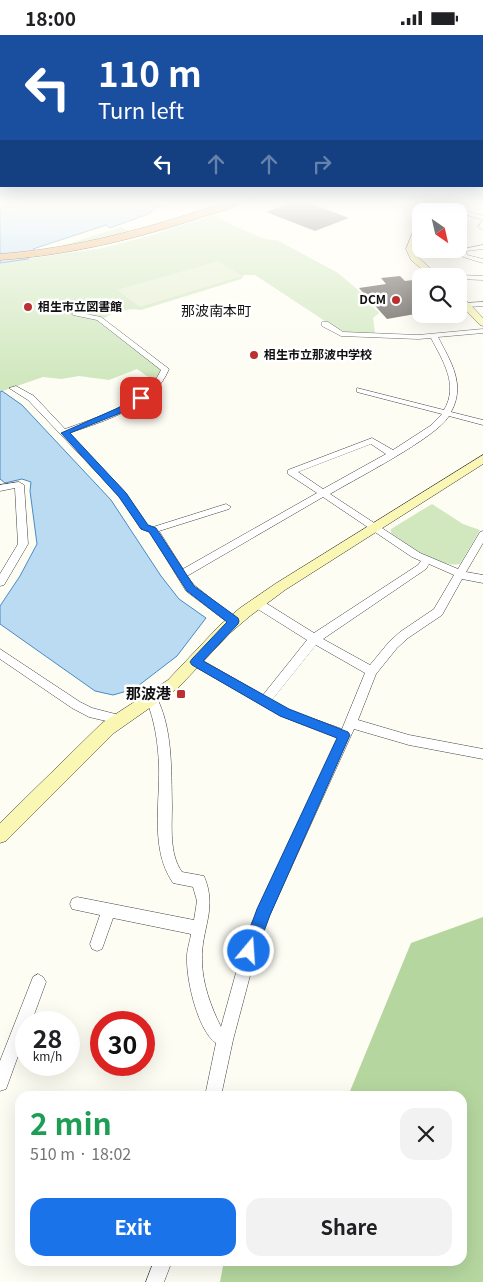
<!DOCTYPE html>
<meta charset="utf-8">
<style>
body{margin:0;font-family:Georgia,"Noto Sans JP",serif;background:#f2f2f2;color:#202124;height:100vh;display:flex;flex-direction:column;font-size:19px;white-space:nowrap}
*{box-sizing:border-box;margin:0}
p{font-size:16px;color:#757577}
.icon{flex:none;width:28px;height:28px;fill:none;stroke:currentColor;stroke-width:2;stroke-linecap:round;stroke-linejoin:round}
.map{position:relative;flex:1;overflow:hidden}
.drawer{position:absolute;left:15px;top:1056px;width:452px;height:175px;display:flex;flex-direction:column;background:#fff;border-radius:15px;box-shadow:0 5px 20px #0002}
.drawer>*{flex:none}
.guide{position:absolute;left:0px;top:0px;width:484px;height:152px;box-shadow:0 5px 20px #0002;background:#1a4fa0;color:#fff;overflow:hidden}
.needle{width:32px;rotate:146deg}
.fabs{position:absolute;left:412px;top:168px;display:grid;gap:10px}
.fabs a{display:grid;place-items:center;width:55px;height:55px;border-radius:10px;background:#fff;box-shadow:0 5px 20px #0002;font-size:25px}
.speed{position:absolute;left:15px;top:976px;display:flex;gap:10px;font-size:25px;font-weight:700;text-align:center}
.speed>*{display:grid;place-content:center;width:65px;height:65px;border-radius:50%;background:#fff;box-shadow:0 5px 20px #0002;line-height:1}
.speed small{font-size:12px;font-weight:400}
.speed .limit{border:8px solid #d22;background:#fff;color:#111}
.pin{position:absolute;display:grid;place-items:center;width:42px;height:42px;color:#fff;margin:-21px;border-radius:10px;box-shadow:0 2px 8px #0006}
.me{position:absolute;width:55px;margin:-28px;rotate:18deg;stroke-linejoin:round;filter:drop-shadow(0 0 4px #0008)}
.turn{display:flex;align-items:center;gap:18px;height:105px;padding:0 15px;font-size:22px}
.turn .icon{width:65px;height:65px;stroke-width:2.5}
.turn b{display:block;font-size:35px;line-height:42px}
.lanes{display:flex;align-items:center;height:48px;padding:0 15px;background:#0003;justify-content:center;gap:25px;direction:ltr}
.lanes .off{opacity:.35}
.round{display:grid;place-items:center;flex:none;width:52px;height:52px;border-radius:15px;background:#f2f2f2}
.overview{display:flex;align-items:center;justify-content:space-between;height:85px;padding:0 15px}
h1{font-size:30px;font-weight:700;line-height:38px;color:#1e9e55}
.button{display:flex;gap:10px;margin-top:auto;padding:10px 15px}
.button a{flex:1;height:58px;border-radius:15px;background:#1a73e8;color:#fff;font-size:20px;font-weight:700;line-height:58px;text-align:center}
.button a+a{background:#f2f2f2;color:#202124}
.status{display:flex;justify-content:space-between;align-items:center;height:35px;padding:0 25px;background:#fff;direction:ltr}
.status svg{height:14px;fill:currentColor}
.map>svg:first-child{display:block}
</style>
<div class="status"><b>18:00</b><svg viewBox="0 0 49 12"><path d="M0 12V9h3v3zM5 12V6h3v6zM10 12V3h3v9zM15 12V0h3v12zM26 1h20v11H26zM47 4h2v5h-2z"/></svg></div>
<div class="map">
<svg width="483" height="1247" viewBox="0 0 483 1247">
<rect width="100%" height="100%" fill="#fefdf4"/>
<g fill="#d1e8bf">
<path d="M217 179 219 180 218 183C232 189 264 207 277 205L338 238 358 255 379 278 373 283 375 298 345 297 334 292 255 240H244L241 244 141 275C129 272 108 278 100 287L161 334 160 340 155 347 137 334 109 345 79 341 61 344 43 342 0 357V228L103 213 145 202Z"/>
<polygon points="121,192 131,197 52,214"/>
<path d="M432 469 463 489 480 495 460 529C439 533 408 510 391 498V494Z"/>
</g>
<polygon fill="#b5d79f" points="483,882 483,1247 220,1247 224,1226 462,1226 462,1061 348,1061 411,908"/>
<polygon fill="#e3efd0" points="218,226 242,241 140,272 117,255"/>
<g fill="#bbdbf3" stroke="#478bc5">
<polygon points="0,167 167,167 169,169 153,174 151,178 110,193 106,190 33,214 36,216 28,224 0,228"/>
<polygon points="2,356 22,370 111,465 161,541 179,564 206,583 177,621 134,654 113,660 95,656 0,589 0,571 20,541 37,509 30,456 31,447 22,444 5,448 0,444 0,357"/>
</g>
<g fill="#58524d">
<polygon points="293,167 307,167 349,183 315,196 266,177"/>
<polygon points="400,241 405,246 421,244 421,278 387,284 359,253 386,249 381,243"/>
</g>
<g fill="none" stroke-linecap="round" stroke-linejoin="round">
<g stroke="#434343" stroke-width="1">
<g id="street">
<polygon points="420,167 443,168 483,181 483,185 442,172 420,169"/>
<polygon points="483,185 483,195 478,192"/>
<polygon points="483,210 483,214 466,216 467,220 483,224 483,228 463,222 459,215"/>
<polygon points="459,240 483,241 483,245 459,244 459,241 456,241"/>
<polygon points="483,267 483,271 467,272 464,270 467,268"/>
<path d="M75 277 101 282 169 334C154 372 104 386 69 398L126 458 147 490 153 492 226 469 231 472 229 474 159 496 183 534 317 458 288 439V435L372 403 393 415 430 391 442 379 357 357V353L444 375C459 350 443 326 431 303L418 304 341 301 322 291V287H328L343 297 418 300 483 294V298L438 302C451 327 466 350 451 377L483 385V390L449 381C436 403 355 444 330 459L420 518 458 534 480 497 483 496V508L466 537 483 540V548L462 544 442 580 408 603 397 613 376 639 358 685 409 700 483 714V724L409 710 354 694 261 899 233 1005 221 1061H205L216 1008C198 996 187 947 187 926 186 917 190 907 191 899L113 883 102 914 97 916 92 914 90 909 100 880 72 874 70 869 72 864 77 862 194 885 197 866 193 852 173 848C150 815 160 769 159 731 158 708 155 686 146 664L148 661H156C173 694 171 734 172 770 172 791 169 819 182 837L204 841C218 874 201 894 202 925 202 948 211 972 221 992L247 898 338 703 281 681 192 630 190 627 192 624H200L263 660 307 605 253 571 252 568 253 565H261L314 598 418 530 421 526 412 522 323 462 187 541 194 550 239 586 238 589H230L186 556 150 497 141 494 120 462 28 365 9 353 16 351 34 361 65 394C96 383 147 367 161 335L97 285 73 280 72 279ZM371 409 386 419 323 454 298 437ZM429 529 454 540 434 574 400 597 389 607 370 630 323 604 426 534ZM316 610 365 638 342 694 289 675 272 665Z"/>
<polygon points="19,447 24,450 28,509 4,550 0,551 0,539 18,509 15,453 0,456 0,450"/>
<polygon points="0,614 80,667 92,673 123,681 125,684 123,687 119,689 89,682 72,673 0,624"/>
<polygon points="38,939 43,942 46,947 31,988 26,988 26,999 6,1054 0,1056 0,1026 33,942"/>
<polygon points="154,1226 172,1226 164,1247 146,1247"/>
</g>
</g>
<g stroke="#323232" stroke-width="1">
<g id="secondary">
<polygon points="417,167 425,167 429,176 421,176"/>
<polygon points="418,185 421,185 421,196 414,214 418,222 439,241 430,241 411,225 406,214"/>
<polygon points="459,260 462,261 483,283 483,291 480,290 459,268"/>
<polygon points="483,420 483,429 285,555 250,581 230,598 178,653 114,698 6,806 0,808 0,788 102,688 168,645 220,590 240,573 275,549"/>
</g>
</g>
<g stroke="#212121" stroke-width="1">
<path id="highway" d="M226 167H241C232 175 213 178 202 182 136 204 70 220 0 225V219C79 213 152 192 226 167Z"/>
</g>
<use href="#street" fill="#fff" fill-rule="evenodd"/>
<use href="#secondary" fill="#faf6b3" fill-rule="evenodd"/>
<use href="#highway" fill="#ebaa65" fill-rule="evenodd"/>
</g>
<linearGradient id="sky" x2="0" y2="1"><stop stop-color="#96c4ec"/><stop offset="0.49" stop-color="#fffefa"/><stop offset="1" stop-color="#fffefa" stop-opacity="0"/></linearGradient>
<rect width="483" height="342" fill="url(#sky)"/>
<polygon fill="#1a73e8" stroke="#114b97" points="138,361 145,363 123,377 70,398 126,458 148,490 156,493 194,551 238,583 239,586 238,589 203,626 289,674 348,697 350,700 270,880 255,921 249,923 244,921 242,916 257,874 337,703 280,681 192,630 190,627 192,624 227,587 187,556 149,497 141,494 119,462 61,398 118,373"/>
<g fill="#b93130" stroke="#fff" stroke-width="2">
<circle cx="396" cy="265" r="5"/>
<circle cx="28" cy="272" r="5"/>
<circle cx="254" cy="320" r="5"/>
<rect x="176" y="654" width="10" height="10" rx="2.5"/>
</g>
<g text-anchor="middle" stroke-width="5" stroke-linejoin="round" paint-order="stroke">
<g font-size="12" font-weight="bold" fill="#101010" stroke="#fff" text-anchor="start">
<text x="386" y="269" text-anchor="end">DCM</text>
<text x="38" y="276">相生市立図書館</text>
<text x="264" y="324">相生市立那波中学校</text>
</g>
<g font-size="14" fill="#101010" stroke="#fff">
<text x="216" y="281">那波南本町</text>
</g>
<g font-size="15" font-weight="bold" fill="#101010" stroke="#fff" text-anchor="end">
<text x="171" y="664">那波港</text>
</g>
</g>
</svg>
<div class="fabs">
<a><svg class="needle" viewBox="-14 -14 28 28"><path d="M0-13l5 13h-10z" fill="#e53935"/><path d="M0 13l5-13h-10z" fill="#757577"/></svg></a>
<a><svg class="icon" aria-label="search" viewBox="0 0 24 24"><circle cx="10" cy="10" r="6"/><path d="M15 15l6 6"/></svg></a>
</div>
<div class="speed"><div>28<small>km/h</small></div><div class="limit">30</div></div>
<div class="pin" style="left:141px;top:363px;background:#d93025"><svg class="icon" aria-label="arrive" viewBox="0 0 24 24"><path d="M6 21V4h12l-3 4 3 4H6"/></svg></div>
<svg class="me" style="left:249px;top:916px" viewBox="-20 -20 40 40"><circle r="17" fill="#1a73e8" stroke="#fff" stroke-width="3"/><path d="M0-11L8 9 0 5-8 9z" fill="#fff"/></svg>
<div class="guide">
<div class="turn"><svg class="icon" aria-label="left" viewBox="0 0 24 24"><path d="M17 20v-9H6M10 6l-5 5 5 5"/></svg><div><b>110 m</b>Turn left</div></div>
<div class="lanes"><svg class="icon" aria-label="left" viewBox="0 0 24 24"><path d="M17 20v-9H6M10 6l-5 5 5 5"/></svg><svg class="icon off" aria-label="ahead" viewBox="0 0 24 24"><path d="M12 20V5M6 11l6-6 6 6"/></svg><svg class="icon off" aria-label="ahead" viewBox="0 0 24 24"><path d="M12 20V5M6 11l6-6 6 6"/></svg><svg class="icon off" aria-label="right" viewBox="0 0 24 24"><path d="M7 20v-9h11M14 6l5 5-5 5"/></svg></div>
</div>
<section class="drawer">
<div class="overview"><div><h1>2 min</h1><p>510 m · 18:02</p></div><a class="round"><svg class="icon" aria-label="close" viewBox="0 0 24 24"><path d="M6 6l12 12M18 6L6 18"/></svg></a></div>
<div class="button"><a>Exit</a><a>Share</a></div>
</section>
</div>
